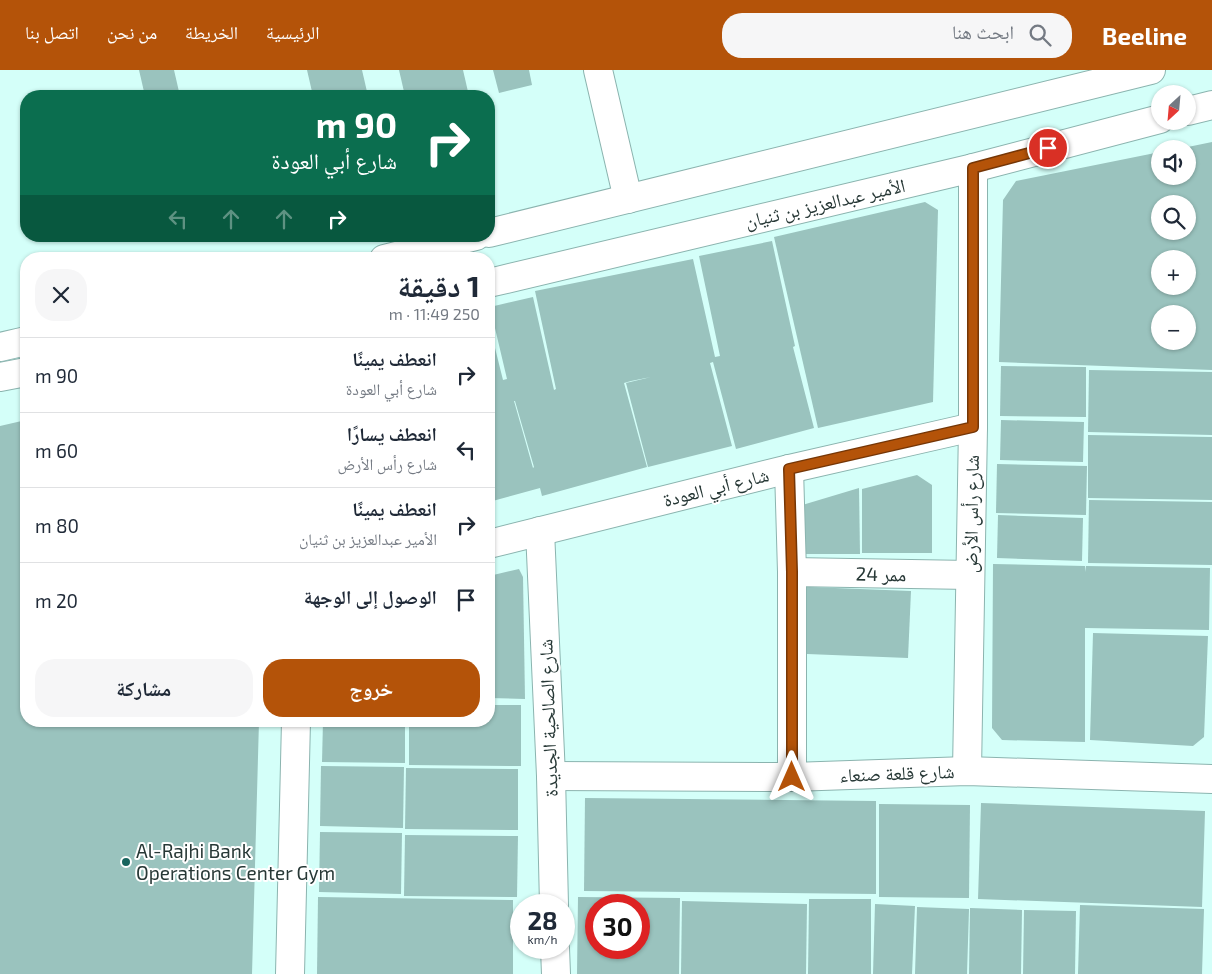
<!DOCTYPE html>
<html lang="ar">
<meta charset="utf-8">
<style>
body{margin:0;font-family:"Exo 2","Noto Naskh Arabic",sans-serif;background:#f6f6f7;color:#1f2937;direction:rtl;height:100vh;display:flex;flex-direction:column;font-size:19px;white-space:nowrap}
*{box-sizing:border-box;margin:0}
p{font-size:16px;color:#747a83}
.icon{flex:none;width:28px;height:28px;fill:none;stroke:currentColor;stroke-width:2;stroke-linecap:round;stroke-linejoin:round}
.map{position:relative;flex:1;overflow:hidden;direction:ltr}
.side{position:absolute;left:20px;top:182px;width:475px;height:475px;display:flex;flex-direction:column;background:#fff;border-radius:20px;box-shadow:0 1px 4px #0004;direction:rtl}
.side>*{flex:none}
.banner{position:absolute;left:20px;top:20px;width:475px;height:152px;border-radius:20px;box-shadow:0 1px 4px #0004;direction:rtl;background:#0b6e4f;color:#fff;overflow:hidden}
.needle{width:32px;rotate:206deg}
.fabs{position:absolute;left:1151px;top:15px;display:grid;gap:10px}
.fabs a{display:grid;place-items:center;width:45px;height:45px;border-radius:50%;background:#fff;box-shadow:0 1px 4px #0004;font-size:25px}
.speed{position:absolute;left:510px;top:824px;display:flex;gap:10px;font-size:25px;font-weight:700;text-align:center}
.speed>*{display:grid;place-content:center;width:65px;height:65px;border-radius:50%;background:#fff;box-shadow:0 1px 4px #0004;line-height:1}
.speed small{font-size:12px;font-weight:400}
.speed .limit{border:8px solid #d22;background:#fff;color:#111}
.pin{position:absolute;display:grid;place-items:center;width:42px;height:42px;color:#fff;margin:-21px;border:2px solid #fff;border-radius:50%;box-shadow:0 1px 5px #0007}
.me{position:absolute;width:55px;margin:-28px;rotate:0deg;stroke-linejoin:round;filter:drop-shadow(0 0 4px #0008)}
.turn{display:flex;align-items:center;gap:18px;height:105px;padding:0 15px;font-size:22px}
.turn .icon{width:65px;height:65px;stroke-width:2.5}
.turn b{display:block;font-size:35px;line-height:42px}
.lanes{display:flex;align-items:center;height:48px;padding:0 15px;background:#0003;justify-content:center;gap:25px;direction:ltr}
.lanes .off{opacity:.35}
.round{display:grid;place-items:center;flex:none;width:52px;height:52px;border-radius:20px;background:#f6f6f7}
.summary{display:flex;align-items:center;justify-content:space-between;height:85px;padding:0 15px}
h1{font-size:30px;font-weight:700;line-height:38px}
.button{display:flex;gap:10px;margin-top:auto;padding:10px 15px}
.button a{flex:1;height:58px;border-radius:20px;background:#b45309;color:#fff;font-size:20px;font-weight:700;line-height:58px;text-align:center}
.button a+a{background:#f6f6f7;color:#1f2937}
ul{padding:0;list-style:none}
li{display:flex;align-items:center;gap:15px;height:75px;padding:0 15px;border-top:1px solid #e0e1e3}
li div{flex:1}
li b{display:block;font-size:19px}
li em{font-style:normal}
header{display:flex;align-items:center;gap:30px;box-sizing:border-box;height:70px;padding:0 25px;background:#b45309;color:#fff}
header strong{font-size:24px}
nav{display:flex;gap:28px;margin-inline-start:auto;font-size:18px}
.search{width:350px;height:45px;background:#f6f6f7;display:flex;align-items:center;gap:12px;box-sizing:border-box;padding:0 18px;border-radius:20px;color:#747a83;font-size:19px}
.map>svg:first-child{display:block}
</style>
<header>
<strong>Beeline</strong>
<div class="search"><svg class="icon" aria-label="search" viewBox="0 0 24 24"><circle cx="10" cy="10" r="6"/><path d="M15 15l6 6"/></svg>ابحث هنا</div>
<nav><a>الرئيسية</a><a>الخريطة</a><a>من نحن</a><a>اتصل بنا</a></nav>
</header>
<div class="map">
<svg width="1212" height="904" viewBox="0 0 1212 904">
<rect width="100%" height="100%" fill="#d4fff9"/>
<g fill="#9ac3be" fill-rule="evenodd">
<polygon points="139,0 174,0 180,26 145,26"/>
<polygon points="307,0 362,0 368,26 313,26"/>
<polygon points="399,0 463,0 469,26 405,26"/>
<polygon points="493,0 529,0 532,15 499,23"/>
<path d="M1212 72V300L999 292 1003 130 1016 111 1160 82V106H1188V79L1183 78ZM1160 134H1188V161H1160ZM1160 189H1188V216H1160ZM1160 244H1188V271H1160Z"/>
<polygon points="925,132 938,140 933,332 818,358 774,167"/>
<path d="M772 171 795 276 793 277 814 358 736 379 713 292 710 293 732 376 648 397 626 313 651 307 631 311 624 313 647 397 542 426 540 418 489 432V254L503 310 507 309 490 237 533 227 554 320 556 319 535 221 693 189 715 287 720 286 699 186ZM514 331H515L534 397 533 398Z"/>
<polygon points="1001,296 1086,297 1086,347 1000,346"/>
<polygon points="1089,300 1212,302 1212,365 1088,362"/>
<polygon points="26,350 26,651 259,651 252,904 0,904 0,356"/>
<polygon points="1001,350 1084,352 1083,392 1000,390"/>
<polygon points="1088,365 1212,367 1212,430 1088,428"/>
<polygon points="997,394 1087,396 1086,445 996,443"/>
<polygon points="917,405 932,415 932,483 862,483 862,419"/>
<polygon points="859,418 860,484 799,484 799,436"/>
<polygon points="1089,430 1212,432 1212,495 1088,493"/>
<polygon points="998,445 1083,448 1082,491 997,488"/>
<polygon points="993,494 1085,496 1085,502 1086,496 1210,498 1209,560 1085,558 1085,672 1002,670 992,658"/>
<polygon points="519,499 523,507 525,629 489,628 489,506"/>
<polygon points="784,516 911,521 908,588 782,583"/>
<polygon points="1093,563 1208,566 1204,667 1193,676 1090,670"/>
<polygon points="489,635 521,635 521,696 409,695 409,651 489,651"/>
<polygon points="323,651 405,651 405,693 322,692"/>
<polygon points="321,696 404,697 403,758 320,756"/>
<polygon points="406,698 518,699 518,760 405,759"/>
<polygon points="585,728 876,731 876,824 584,821"/>
<polygon points="981,733 1205,741 1202,837 978,829"/>
<polygon points="879,734 970,735 969,828 879,827"/>
<polygon points="320,762 402,763 401,824 319,822"/>
<polygon points="405,765 518,766 517,827 404,826"/>
<polygon points="318,827 513,830 513,904 317,904"/>
<path d="M578 827 680 828 679 904H577ZM596 835H639V878H596Z"/>
<polygon points="809,829 871,829 871,904 808,904"/>
<polygon points="682,831 807,834 806,904 681,904"/>
<polygon points="875,834 915,836 912,904 873,904"/>
<polygon points="1080,835 1204,839 1202,904 1078,904"/>
<polygon points="917,837 969,839 967,904 915,904"/>
<polygon points="970,838 1022,840 1021,904 969,904"/>
<polygon points="1024,840 1076,841 1075,904 1023,904"/>
</g>
<g fill="none" stroke-linecap="round" stroke-linejoin="round">
<g stroke="#8bb4af" stroke-width="30">
<g id="minor">
<polyline points="598,0 628,129"/>
<polyline points="1188,41 1212,35"/>
<polyline points="489,163 1151,0"/>
<polyline points="384,189 476,166"/>
<polyline points="489,213 973,98 1160,49"/>
<polyline points="0,277 26,271"/>
<polyline points="0,307 26,302"/>
<polyline points="789,399 792,502 792,707"/>
<polyline points="540,461 551,706 554,835"/>
<polyline points="489,474 789,399 973,357"/>
<polyline points="792,502 970,505"/>
<polyline points="967,701 973,357 973,98"/>
<polyline points="551,706 792,707 967,701 1212,709"/>
<polyline points="555,878 556,904"/>
<polyline points="290,904 296,651"/>
</g>
</g>
<use href="#minor" stroke="#fff" stroke-width="28"/>
</g>
<g fill="none" stroke-linecap="round" stroke-linejoin="round">
<g stroke="#753606" stroke-width="12">
<polyline id="route" points="792,707 792,502 789,399 973,357 973,98 1048,78"/>
</g>
<use href="#route" stroke="#b45309" stroke-width="9"/>
</g>
<circle fill="#18645e" stroke="#fff" stroke-width="2" cx="126" cy="792" r="5"/>
<g text-anchor="middle" stroke-width="4" stroke-linejoin="round" paint-order="stroke">
<g font-size="19" fill="#273836" stroke="#fff">
<text transform="translate(825 133) rotate(-13)" y="7">الأمير عبدالعزيز بن ثنيان</text>
<text transform="translate(716 417) rotate(-14)" y="7">شارع أبي العودة</text>
<text transform="translate(971 444) rotate(-89)" y="7">شارع رأس الأرض</text>
<text transform="translate(881 504) rotate(1)" y="7">ممر 24</text>
<text transform="translate(548 648) rotate(-92)" y="7">شارع الصالحية الجديدة</text>
<text transform="translate(897 703) rotate(-2)" y="7">شارع قلعة صنعاء</text>
</g>
<g font-size="19" fill="#273836" stroke="#fff" text-anchor="start">
<text x="136" y="788">Al-Rajhi Bank<tspan x="136" dy="22">Operations Center Gym</tspan></text>
</g>
</g>
</svg>
<div class="fabs">
<a><svg class="needle" viewBox="-14 -14 28 28"><path d="M0-13l5 13h-10z" fill="#e53935"/><path d="M0 13l5-13h-10z" fill="#747a83"/></svg></a>
<a><svg class="icon" aria-label="sound" viewBox="0 0 24 24"><path d="M4 9h4l5-4v14l-5-4H4zM17 9q2 3 0 6"/></svg></a>
<a><svg class="icon" aria-label="search" viewBox="0 0 24 24"><circle cx="10" cy="10" r="6"/><path d="M15 15l6 6"/></svg></a>
<a>+</a>
<a>−</a>
</div>
<div class="speed"><div>28<small>km/h</small></div><div class="limit">30</div></div>
<div class="pin" style="left:1048px;top:78px;background:#d93025"><svg class="icon" aria-label="arrive" viewBox="0 0 24 24"><path d="M6 21V4h12l-3 4 3 4H6"/></svg></div>
<svg class="me" style="left:792px;top:707px" viewBox="-20 -20 40 40"><path d="M0-17L14 15 0 8-14 15z" fill="#b45309" stroke="#fff" stroke-width="4"/></svg>
<div class="banner">
<div class="turn"><svg class="icon" aria-label="right" viewBox="0 0 24 24"><path d="M7 20v-9h11M14 6l5 5-5 5"/></svg><div><b>90 m</b>شارع أبي العودة</div></div>
<div class="lanes"><svg class="icon off" aria-label="left" viewBox="0 0 24 24"><path d="M17 20v-9H6M10 6l-5 5 5 5"/></svg><svg class="icon off" aria-label="ahead" viewBox="0 0 24 24"><path d="M12 20V5M6 11l6-6 6 6"/></svg><svg class="icon off" aria-label="ahead" viewBox="0 0 24 24"><path d="M12 20V5M6 11l6-6 6 6"/></svg><svg class="icon" aria-label="right" viewBox="0 0 24 24"><path d="M7 20v-9h11M14 6l5 5-5 5"/></svg></div>
</div>
<section class="side">
<div class="summary"><div><h1>1 دقيقة</h1><p>250 m · 11:49</p></div><a class="round"><svg class="icon" aria-label="close" viewBox="0 0 24 24"><path d="M6 6l12 12M18 6L6 18"/></svg></a></div>
<ul>
<li><svg class="icon" aria-label="right" viewBox="0 0 24 24"><path d="M7 20v-9h11M14 6l5 5-5 5"/></svg><div><b>انعطف يمينًا</b><p>شارع أبي العودة</p></div><em>90 m</em></li>
<li><svg class="icon" aria-label="left" viewBox="0 0 24 24"><path d="M17 20v-9H6M10 6l-5 5 5 5"/></svg><div><b>انعطف يسارًا</b><p>شارع رأس الأرض</p></div><em>60 m</em></li>
<li><svg class="icon" aria-label="right" viewBox="0 0 24 24"><path d="M7 20v-9h11M14 6l5 5-5 5"/></svg><div><b>انعطف يمينًا</b><p>الأمير عبدالعزيز بن ثنيان</p></div><em>80 m</em></li>
<li><svg class="icon" aria-label="arrive" viewBox="0 0 24 24"><path d="M6 21V4h12l-3 4 3 4H6"/></svg><div><b>الوصول إلى الوجهة</b></div><em>20 m</em></li>
</ul>
<div class="button"><a>خروج</a><a>مشاركة</a></div>
</section>
</div>
